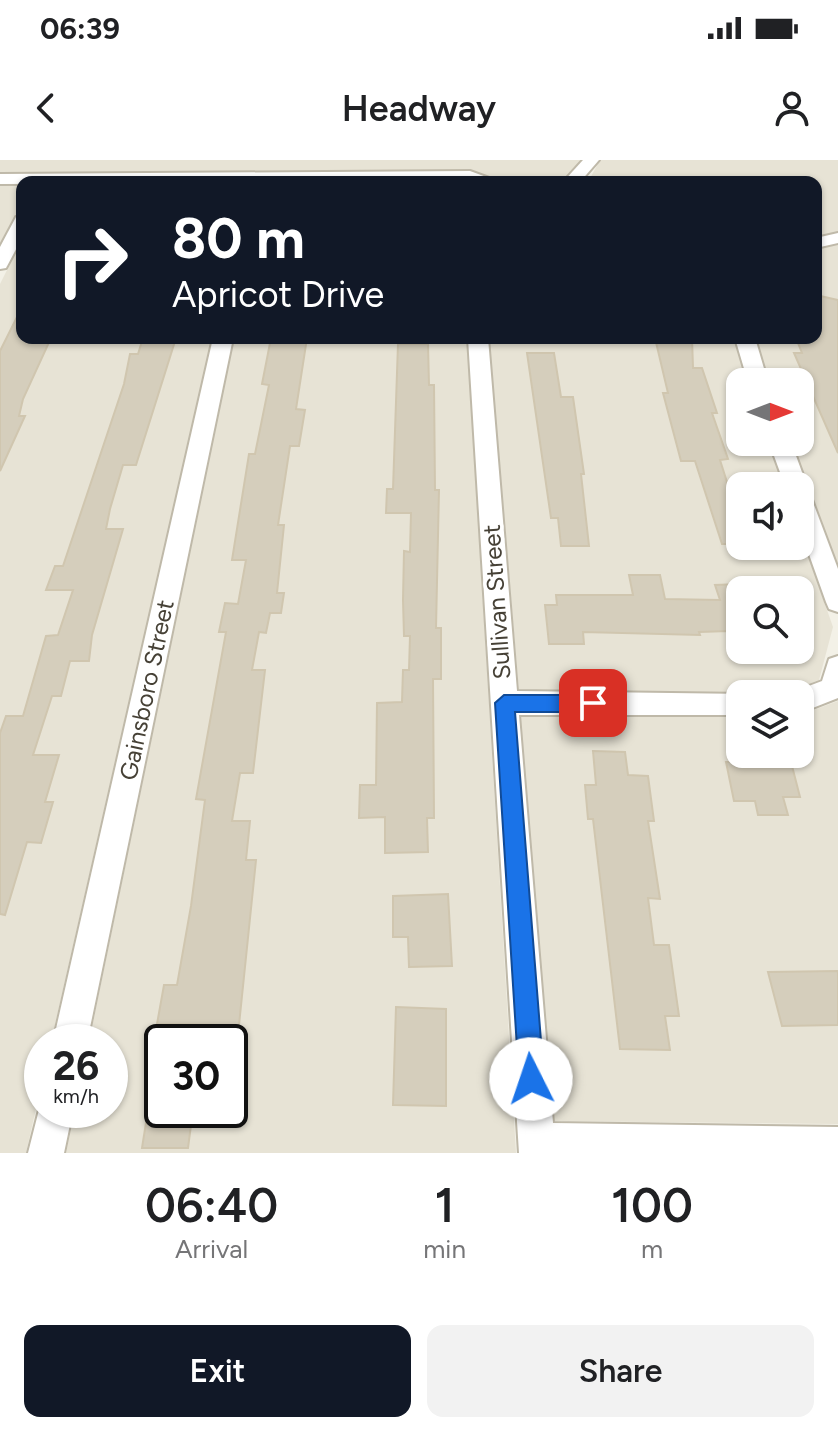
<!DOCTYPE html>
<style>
body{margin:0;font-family:Figtree,sans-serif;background:#f2f2f2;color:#202124;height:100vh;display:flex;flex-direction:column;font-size:30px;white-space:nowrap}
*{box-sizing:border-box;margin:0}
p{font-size:26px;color:#757577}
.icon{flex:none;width:44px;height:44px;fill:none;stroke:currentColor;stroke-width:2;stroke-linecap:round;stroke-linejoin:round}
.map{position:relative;height:993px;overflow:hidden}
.details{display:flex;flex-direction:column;background:#fff;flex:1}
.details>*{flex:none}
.hud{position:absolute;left:16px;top:16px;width:806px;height:168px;border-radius:16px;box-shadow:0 2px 6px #0004;background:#111827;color:#fff;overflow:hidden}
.needle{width:52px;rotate:90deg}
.tools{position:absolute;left:726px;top:208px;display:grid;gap:16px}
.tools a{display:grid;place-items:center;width:88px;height:88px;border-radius:16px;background:#fff;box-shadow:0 2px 6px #0004;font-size:40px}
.speed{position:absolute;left:24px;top:864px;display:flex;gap:16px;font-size:40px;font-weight:700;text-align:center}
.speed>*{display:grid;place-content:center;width:104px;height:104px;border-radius:50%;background:#fff;box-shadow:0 2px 6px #0004;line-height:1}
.speed small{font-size:20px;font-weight:400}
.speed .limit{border:4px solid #111;border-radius:12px;background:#fff;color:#111}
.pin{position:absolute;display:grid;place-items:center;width:68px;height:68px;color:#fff;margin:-34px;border-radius:16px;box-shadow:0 4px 12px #0006}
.me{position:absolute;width:88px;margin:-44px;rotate:356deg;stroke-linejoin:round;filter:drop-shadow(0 0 6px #0008)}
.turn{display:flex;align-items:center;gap:28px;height:168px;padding:0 24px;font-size:36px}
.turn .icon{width:104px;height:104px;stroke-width:2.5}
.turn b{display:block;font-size:56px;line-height:68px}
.eta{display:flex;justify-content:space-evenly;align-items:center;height:136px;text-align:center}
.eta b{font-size:48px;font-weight:600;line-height:56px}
.primary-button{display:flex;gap:16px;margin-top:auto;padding:16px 24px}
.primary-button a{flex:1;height:92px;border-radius:16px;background:#111827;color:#fff;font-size:32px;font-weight:600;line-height:92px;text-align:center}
.primary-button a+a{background:#f2f2f2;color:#202124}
.status{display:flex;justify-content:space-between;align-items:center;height:56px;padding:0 40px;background:#fff;direction:ltr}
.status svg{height:22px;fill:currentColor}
header{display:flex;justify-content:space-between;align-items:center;height:104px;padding:0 24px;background:#fff;font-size:36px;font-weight:600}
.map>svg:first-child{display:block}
</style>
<div class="status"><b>06:39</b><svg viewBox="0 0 49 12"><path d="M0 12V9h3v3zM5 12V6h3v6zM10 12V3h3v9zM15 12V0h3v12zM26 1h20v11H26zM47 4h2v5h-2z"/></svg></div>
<header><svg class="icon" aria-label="back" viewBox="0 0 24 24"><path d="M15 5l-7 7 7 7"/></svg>Headway<svg class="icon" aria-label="person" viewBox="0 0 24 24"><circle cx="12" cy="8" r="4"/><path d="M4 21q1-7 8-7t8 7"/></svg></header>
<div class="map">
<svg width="838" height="993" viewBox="0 0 838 993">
<rect width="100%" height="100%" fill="#f3f1e7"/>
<g fill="#e7e3d5" fill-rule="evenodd">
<polygon points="0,0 582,0 569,22 517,22 470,12 0,15"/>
<polygon points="600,0 838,0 838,72 816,78 816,22 588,22"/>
<polygon points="0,23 22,23 22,44 0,86"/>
<polygon points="22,80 22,178 212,178 51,882 42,882 42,922 26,993 0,993 0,124"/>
<polygon points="838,84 838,405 792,282 800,282 800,222 770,222 756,185 756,178 816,178 816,89"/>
<path d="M234 178H467L516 993H66L75 950H110V882H89ZM162 882H230V950H162Z"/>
<path d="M489 178H734L747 222H740V282H768L784 326H740V386H800V373L833 467 819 520 788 532H519ZM740 430H800V490H740Z"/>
<polygon points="838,541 838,964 554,961 520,555 740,555 740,594 800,594 800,555"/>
</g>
<g fill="#d5cebc" stroke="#d0c6af" stroke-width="2">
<polygon points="816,135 838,140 838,293 794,193 802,193 796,178 816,178"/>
<polygon points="22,147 22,178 51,178 23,239 19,256 25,256 0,311 0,191"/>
<polygon points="143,178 176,178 136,305 123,305 110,349 106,369 123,369 92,475 89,501 70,501 61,536 52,536 33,595 59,595 45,642 53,642 41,683 27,682 5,755 0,754 0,573 6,556 23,556 46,476 58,475 73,430 46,430 55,406 63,406 124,224 130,194 138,194"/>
<polygon points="271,178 307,178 296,249 305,250 299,286 290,286 278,365 284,365 277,433 284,433 281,453 270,453 266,473 259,472 252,510 265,510 253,613 240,613 232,661 250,661 246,700 256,700 239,865 157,864 164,825 177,825 191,746 205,640 196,639 226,472 219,472 225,443 238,444 246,400 232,400 249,294 255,294 269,225 262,224"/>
<polygon points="655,178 692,178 693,208 702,208 717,253 712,253 728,299 720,300 733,341 740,341 740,384 722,384 695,301 681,301 663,233 668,233"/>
<polygon points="398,184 428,184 429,225 434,225 435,330 439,330 436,468 441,468 441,519 433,519 434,658 427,658 428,692 385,693 385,657 359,658 360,625 376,625 377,543 402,542 403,510 409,510 410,476 404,476 403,440 404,391 410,392 411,353 386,353 387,329 393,329"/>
<polygon points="527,193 554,193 561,237 573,237 584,314 581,314 589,386 561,386 558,358 551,358"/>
<polygon points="629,415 660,415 665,439 720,440 715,425 740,424 740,490 734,491 729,471 699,472 700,475 583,472 584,484 549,484 545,445 557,445 556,435 633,435"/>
<polygon points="593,591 625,592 628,615 648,616 654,661 648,661 660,739 648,738 654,785 669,785 679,856 665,856 670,890 620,889 593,659 588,659 585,625 596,625"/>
<polygon points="726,602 791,602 800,637 783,637 788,655 758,655 755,641 734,641"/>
<polygon points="448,734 452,806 409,807 408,777 393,777 393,736"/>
<polygon points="838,811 838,865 782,866 768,812"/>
<polygon points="396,847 446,849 446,946 393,945"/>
<polygon points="148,950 193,950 188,988 142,988"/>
</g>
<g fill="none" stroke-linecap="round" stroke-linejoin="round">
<g stroke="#bfb9a9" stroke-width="4">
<g id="minor">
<polygon points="583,0 599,0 580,22 563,22"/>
<polygon points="470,11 500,22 0,24 0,14"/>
<polygon points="22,56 22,78 6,108 0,109 0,87 16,57"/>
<polygon points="838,73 838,83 816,88 816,78"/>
<polygon points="213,178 233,178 87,882 53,882"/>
<polygon points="468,178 488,178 517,531 748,534 740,534 740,555 519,555 553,963 838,967 838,993 519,993"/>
<polygon points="735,178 755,178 768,222 748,222"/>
<polygon points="769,282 791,282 807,326 805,330 811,337 838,409 838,452 829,449 826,442 800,369 800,326 785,326"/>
<polygon points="838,496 838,538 800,553 800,534 790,533 822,521 829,499"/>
<polygon points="42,938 42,950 73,950 64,993 28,993"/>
</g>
</g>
<use href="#minor" fill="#fff" fill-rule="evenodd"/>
</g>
<polygon fill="#1a73e8" stroke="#114b97" stroke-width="2" points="504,535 593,535 602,543 593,552 515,552 544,919 540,927 531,931 523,927 519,919 495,543"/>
<g text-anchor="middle" stroke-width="7" stroke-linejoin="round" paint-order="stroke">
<g font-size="24" fill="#464136" stroke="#fff">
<text transform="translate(497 442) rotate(-94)" y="8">Sullivan Street</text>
<text transform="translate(147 530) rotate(-78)" y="8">Gainsboro Street</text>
</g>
</g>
</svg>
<div class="tools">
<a><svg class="needle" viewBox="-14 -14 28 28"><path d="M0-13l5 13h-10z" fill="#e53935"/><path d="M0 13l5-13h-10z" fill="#757577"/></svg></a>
<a><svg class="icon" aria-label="sound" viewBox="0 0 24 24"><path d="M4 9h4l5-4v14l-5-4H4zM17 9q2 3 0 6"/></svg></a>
<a><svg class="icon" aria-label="search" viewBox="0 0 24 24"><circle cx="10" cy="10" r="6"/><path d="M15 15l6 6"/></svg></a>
<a><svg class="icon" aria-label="layers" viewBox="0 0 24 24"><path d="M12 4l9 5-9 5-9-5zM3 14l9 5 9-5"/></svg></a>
</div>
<div class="speed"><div>26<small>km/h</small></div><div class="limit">30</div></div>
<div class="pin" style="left:593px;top:543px;background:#d93025"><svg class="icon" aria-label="arrive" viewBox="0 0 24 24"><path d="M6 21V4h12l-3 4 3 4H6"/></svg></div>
<svg class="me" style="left:531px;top:919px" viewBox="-20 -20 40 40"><circle r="19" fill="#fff"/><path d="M0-13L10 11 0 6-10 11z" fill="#1a73e8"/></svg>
<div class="hud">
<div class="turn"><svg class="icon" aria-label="right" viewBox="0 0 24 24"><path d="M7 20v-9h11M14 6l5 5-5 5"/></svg><div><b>80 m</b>Apricot Drive</div></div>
</div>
</div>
<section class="details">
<div class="eta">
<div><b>06:40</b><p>Arrival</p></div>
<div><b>1</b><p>min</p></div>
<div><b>100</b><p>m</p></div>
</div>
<div class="primary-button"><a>Exit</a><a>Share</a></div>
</section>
